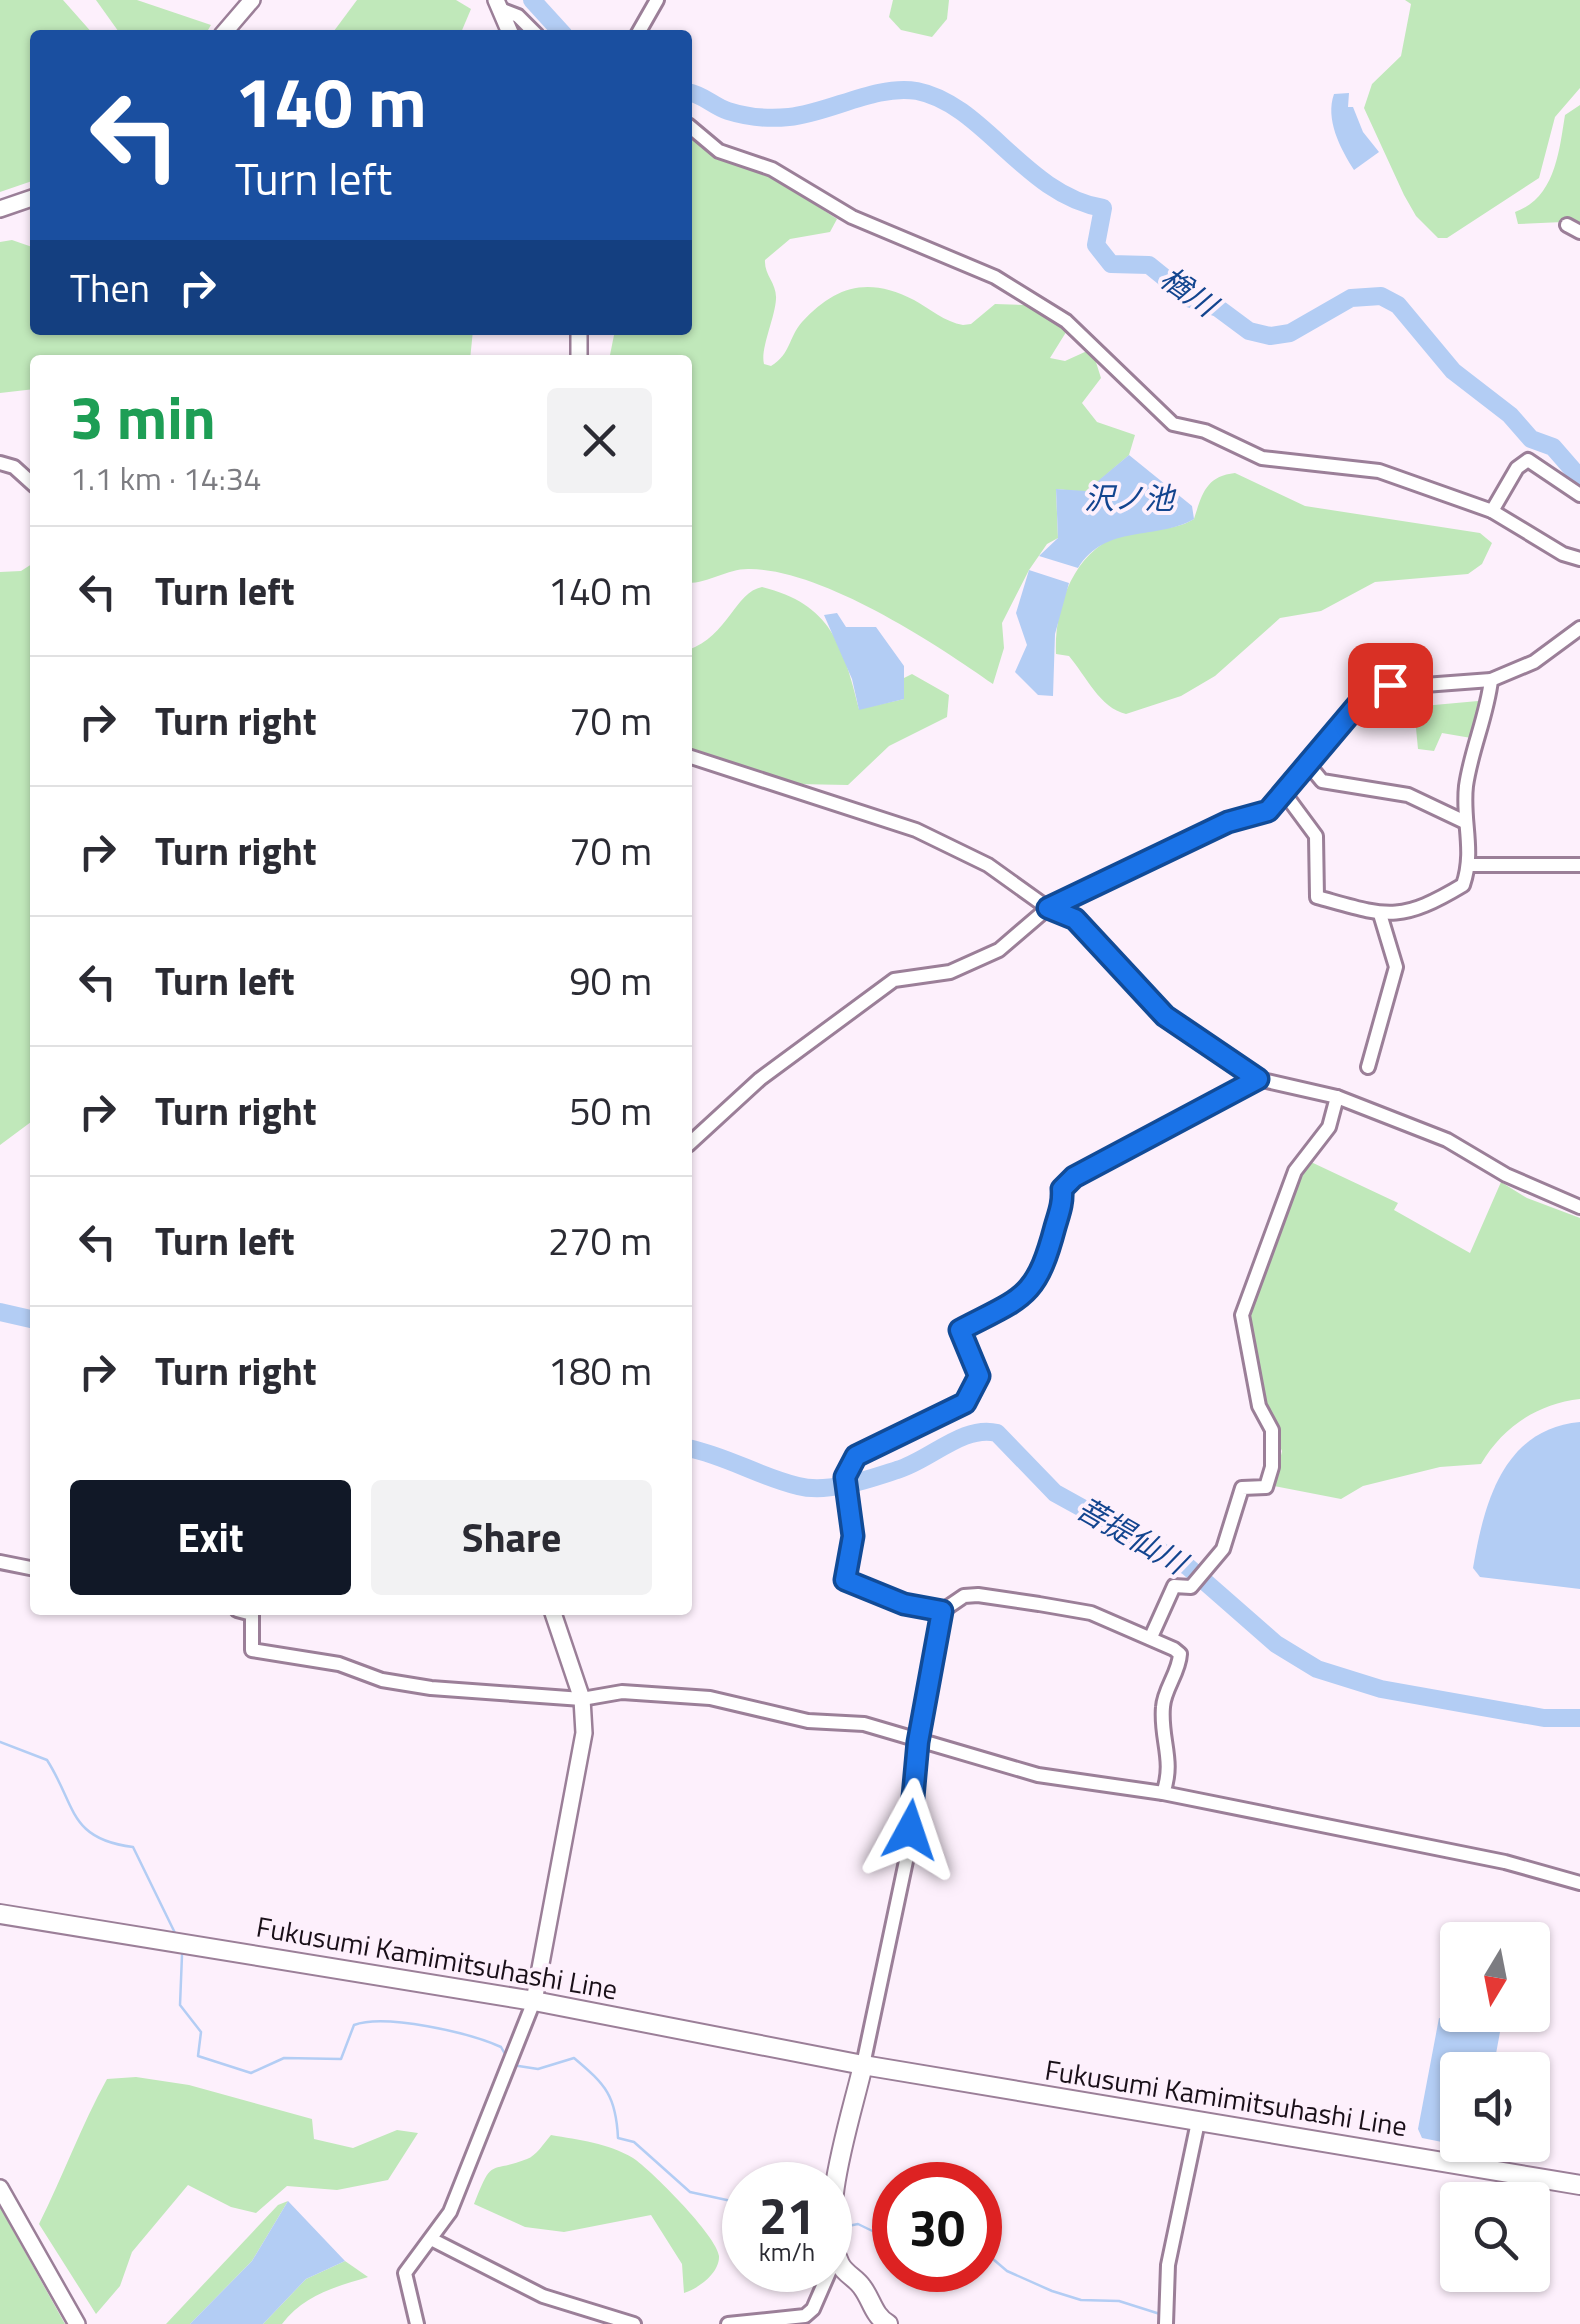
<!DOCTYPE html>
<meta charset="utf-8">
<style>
body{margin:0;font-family:"Titillium Web","Noto Sans JP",sans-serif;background:#f2f2f3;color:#2b2b33;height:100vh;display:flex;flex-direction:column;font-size:38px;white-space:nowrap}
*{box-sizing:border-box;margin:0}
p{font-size:32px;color:#7c7c81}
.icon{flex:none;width:55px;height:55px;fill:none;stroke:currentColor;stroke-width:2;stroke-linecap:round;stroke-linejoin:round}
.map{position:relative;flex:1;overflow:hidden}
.sheet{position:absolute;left:30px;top:355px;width:662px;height:1260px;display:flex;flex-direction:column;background:#fff;border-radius:10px;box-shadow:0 2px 8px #0004}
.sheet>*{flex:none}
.guide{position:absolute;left:30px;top:30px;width:662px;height:305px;border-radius:10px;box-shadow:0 2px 8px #0004;background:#1a4fa0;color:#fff;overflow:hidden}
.needle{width:65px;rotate:190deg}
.fabs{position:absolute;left:1440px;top:1922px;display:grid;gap:20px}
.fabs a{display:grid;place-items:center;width:110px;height:110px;border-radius:10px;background:#fff;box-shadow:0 2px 8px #0004;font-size:50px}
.speed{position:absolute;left:722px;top:2162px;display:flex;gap:20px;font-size:50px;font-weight:700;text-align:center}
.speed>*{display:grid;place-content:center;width:130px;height:130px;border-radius:50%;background:#fff;box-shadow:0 2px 8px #0004;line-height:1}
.speed small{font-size:25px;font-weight:400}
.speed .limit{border:15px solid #d22;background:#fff;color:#111}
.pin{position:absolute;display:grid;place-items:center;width:85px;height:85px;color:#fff;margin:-42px;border-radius:20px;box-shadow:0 5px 15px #0006}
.me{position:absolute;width:110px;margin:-55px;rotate:5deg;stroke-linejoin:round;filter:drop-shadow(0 0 8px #0008)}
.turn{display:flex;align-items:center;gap:35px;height:210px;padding:0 40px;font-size:45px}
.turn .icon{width:130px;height:130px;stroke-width:2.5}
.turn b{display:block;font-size:70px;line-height:85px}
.then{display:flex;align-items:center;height:95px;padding:0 40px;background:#0003;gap:20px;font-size:38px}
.round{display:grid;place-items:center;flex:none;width:105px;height:105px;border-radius:10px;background:#f2f2f3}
.overview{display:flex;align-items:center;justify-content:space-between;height:170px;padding:0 40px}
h1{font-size:60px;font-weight:700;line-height:75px;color:#1e9e55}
.primary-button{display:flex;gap:20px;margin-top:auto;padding:20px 40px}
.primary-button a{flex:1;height:115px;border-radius:10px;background:#111827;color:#fff;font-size:40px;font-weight:700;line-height:115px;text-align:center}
.primary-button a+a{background:#f2f2f3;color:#2b2b33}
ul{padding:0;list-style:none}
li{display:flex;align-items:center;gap:30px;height:130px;padding:0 40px;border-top:2px solid #e1e1e2}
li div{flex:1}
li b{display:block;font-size:38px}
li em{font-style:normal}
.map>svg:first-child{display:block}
</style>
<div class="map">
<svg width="1580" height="2324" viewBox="0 0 1580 2324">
<rect width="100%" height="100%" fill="#fdf0fc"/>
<g fill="#c0e8ba">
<polygon points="0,0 63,0 94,35 35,35 35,180 0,192"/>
<polygon points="96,0 137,0 211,25 205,35 121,35"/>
<polygon points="357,0 456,0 471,9 460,35 331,35"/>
<polygon points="893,0 949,0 947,19 932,37 901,30 889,17"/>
<polygon points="1405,0 1580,0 1580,88 1555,117 1539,178 1447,238 1438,238 1416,216 1404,195 1364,108 1372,84 1401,56 1411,4"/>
<path d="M1580 105V229L1563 222 1518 224 1515 212C1555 198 1559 152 1565 115Z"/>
<path d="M688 137 733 163 770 175 837 219 830 232 790 239 765 260C764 275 777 283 776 299 775 318 760 349 764 364L771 366C791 354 788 338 802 322 835 286 868 276 914 300 930 309 945 322 963 325L971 324 995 304 1026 305 1068 329 1050 358 1065 361 1087 351 1094 356 1101 378 1082 403 1097 422 1135 435 1129 455 1086 492 1056 489 1058 538 1047 544 1029 570 1002 623 1004 648 993 684C935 643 820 568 748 569 727 569 709 583 688 583V360H609L615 330H688Z"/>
<polygon points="12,240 35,248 35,330 473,330 470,360 35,360 35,389 0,393 0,242"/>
<path d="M1235 473 1305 506 1480 533 1492 543 1482 564 1468 574 1375 582 1321 611 1280 618 1215 676 1181 696 1126 714C1100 708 1086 676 1069 656L1056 654C1054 608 1073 553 1118 536 1145 526 1169 534 1194 519 1202 494 1206 476 1235 473Z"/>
<polygon points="35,562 35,1119 0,1145 0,572 21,571"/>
<path d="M762 587C831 604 843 645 859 709L904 699V678L912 674 949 695 947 717 889 746 848 785 796 784 688 751V650C728 636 735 592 762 587Z"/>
<polygon points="1421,700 1423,706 1489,700 1477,739 1442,733 1434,751 1418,749 1416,728 1398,727 1392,703"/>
<path d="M1311 1162 1398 1203 1394 1210 1470 1253 1501 1182 1527 1198 1580 1218V1399C1537 1404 1503 1427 1481 1464L1440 1467 1363 1486 1341 1499 1274 1486 1282 1451 1272 1430 1247 1325 1300 1176Z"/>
<path d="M136 2077 189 2085 312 2119 314 2139 353 2148 397 2130 418 2133 388 2180 337 2190 287 2186 256 2213 231 2207 188 2185 132 2252 120 2286 96 2314 39 2224C63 2176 81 2126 107 2079Z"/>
<path d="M551 2135C579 2140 608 2143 633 2158 651 2170 717 2236 719 2256 720 2273 698 2289 684 2293L682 2264 651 2215 564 2232 525 2227 474 2204C493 2156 488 2174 527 2159 536 2156 544 2143 551 2135Z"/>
<polygon points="288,2201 252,2261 190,2324 166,2324 278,2205"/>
<polygon points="0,2207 65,2324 0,2324"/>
<path d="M345 2261 368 2277C335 2287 304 2295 282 2324H263L306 2279Z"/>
</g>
<g fill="#b3cdf4">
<path d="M1349 93 1348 107H1353L1363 132 1379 152 1354 170C1340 148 1325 119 1334 94Z"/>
<path d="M1129 455 1192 506 1194 519C1156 541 1106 523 1078 568L1039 556 1058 538 1056 489 1086 491Z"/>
<polygon points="1029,570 1069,583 1055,634 1053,696 1038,695 1015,672 1027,645 1016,613"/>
<polygon points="837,613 846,627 876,627 904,666 904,699 859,710 852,679 824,615"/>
<path d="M1580 1422V1589L1480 1577 1473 1568C1484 1503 1503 1429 1580 1422Z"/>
<polygon points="1439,2018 1499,2027 1500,2032 1493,2070 1458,2070 1457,2145 1422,2138 1418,2129"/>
<polygon points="288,2201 345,2261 306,2279 263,2324 190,2324 252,2261"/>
</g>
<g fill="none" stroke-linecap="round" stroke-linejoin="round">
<g stroke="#b3cdf4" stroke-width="2.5">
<path d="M0 1742 47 1760C76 1805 68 1839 133 1847L175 1933"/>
<path d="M182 1955 180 2005 201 2032 198 2056 251 2073 284 2058 341 2059 354 2025C385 2013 470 2033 501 2047L505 2054"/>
<path d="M512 2065 538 2069 574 2058C606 2085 616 2096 618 2138L634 2142 690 2192 745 2204"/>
<polyline points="838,2228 858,2224 895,2242"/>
<polyline points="980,2248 1007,2271 1052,2291 1081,2300 1119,2301 1160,2314"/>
</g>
<g stroke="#b3cdf4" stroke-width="18">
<polyline points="532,0 564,35"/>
<path d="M688 92C704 95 713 106 728 111 747 117 770 119 789 117 830 113 876 84 917 91 984 104 1025 195 1103 208L1096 245 1111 264 1149 265 1191 299 1218 308 1249 331 1270 336 1290 333 1351 298 1381 296 1398 305 1453 371 1510 415 1531 439 1553 447 1580 478"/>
<polyline points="0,1312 35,1320"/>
<path d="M688 1448C727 1456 760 1477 798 1486 828 1494 869 1479 897 1470 929 1461 964 1424 997 1433L1055 1493 1187 1566 1276 1644 1317 1669 1381 1689 1544 1718H1580"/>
</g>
<g stroke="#9b7f98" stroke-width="18">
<g id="minor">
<polyline points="500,9 518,16 537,35"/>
<polyline points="637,35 657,0"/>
<polyline points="688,125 719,151 772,169 852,217 995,277 1066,321 1173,424 1205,431 1262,458 1379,471 1492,511 1517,468 1528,460 1580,495"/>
<polyline points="1567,225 1580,232"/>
<polyline points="0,463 14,467 35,486"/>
<polyline points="1492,511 1563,554 1580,559"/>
<polyline points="688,756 916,830 988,865 1048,908 1075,919 1165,1016 1258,1079 1337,1097 1447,1140 1506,1175 1580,1207"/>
<polyline points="1308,764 1322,781 1408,795 1465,822"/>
<path d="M1282 790 1316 836 1317 897C1386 916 1398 924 1463 885 1475 850 1462 821 1466 786 1471 750 1487 716 1491 680"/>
<polyline points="1469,865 1580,865"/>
<polyline points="1368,1067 1396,967 1380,914"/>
<polyline points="688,1145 760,1079 894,980 950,972 999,950 1048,908 1228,822 1268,811 1371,689 1491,680 1534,662 1580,628"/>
<polyline points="0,1562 35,1569"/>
<polyline points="237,1610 252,1614 252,1650 339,1664 382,1680 431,1688 582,1699 622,1692 710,1698 808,1721 864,1724 1038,1775 1163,1793 1505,1862 1580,1883"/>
<path d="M942 1611 904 1604 845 1581 853 1536 845 1477 856 1455 965 1403 979 1376 960 1330C1023 1297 1036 1299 1055 1227 1059 1213 1063 1204 1062 1189L1074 1177 1258 1079"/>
<polyline points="1151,1637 1174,1586 1191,1587 1223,1549 1242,1488 1266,1487 1272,1467 1272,1430 1259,1406 1242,1315 1295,1171 1329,1127 1337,1097"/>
<path d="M863 2065 906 1861 917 1742 942 1611 964 1596 978 1595 1039 1604 1091 1613 1174 1649 1180 1654C1179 1673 1164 1689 1163 1707 1160 1739 1175 1761 1163 1793"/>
<polyline points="433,2240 543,2296 634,2324"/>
<polyline points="417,2324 405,2273 450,2212 534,2001"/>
<polyline points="728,2324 805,2316 813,2309 830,2270"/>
<polyline points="1166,2324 1168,2265 1198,2122"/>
</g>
</g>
<g stroke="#9b7f98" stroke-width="20">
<g id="tertiary">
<polyline points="496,0 511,35"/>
<polyline points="222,35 252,0"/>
<polyline points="0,209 35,197"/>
<polyline points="579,330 579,360"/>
<polyline points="534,2001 584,1733 582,1699 552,1610"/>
<polyline points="0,2188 77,2324"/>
</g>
</g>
<g stroke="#9b7f98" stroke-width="22">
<g id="secondary">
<polyline points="0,1914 534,2001 863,2065 1580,2185"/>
<path d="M863 2065C852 2115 816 2218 840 2264 845 2274 856 2278 862 2287 872 2300 873 2315 888 2324"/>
</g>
</g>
<use href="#minor" stroke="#fff" stroke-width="12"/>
<use href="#tertiary" stroke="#fff" stroke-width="15"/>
<use href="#secondary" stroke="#fff" stroke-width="18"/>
</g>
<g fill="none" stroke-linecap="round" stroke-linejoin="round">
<g stroke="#114b97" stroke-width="25">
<path id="route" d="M910 1830 918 1742 942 1611 904 1604 845 1580 853 1536 845 1477 856 1456 965 1403 979 1376 960 1330C1023 1297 1036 1299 1055 1227 1059 1213 1063 1204 1062 1189L1074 1177 1258 1079 1165 1016 1075 919 1048 908 1228 822 1268 811 1371 689 1390 685"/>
</g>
<use href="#route" stroke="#1a73e8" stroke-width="18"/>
</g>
<g text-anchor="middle" stroke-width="8" stroke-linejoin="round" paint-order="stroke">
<g font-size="28" fill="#190f18" stroke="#fdf0fc">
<text transform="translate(437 1958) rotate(10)" y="10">Fukusumi Kamimitsuhashi Line</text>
<text transform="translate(1226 2098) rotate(9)" y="10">Fukusumi Kamimitsuhashi Line</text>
</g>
<g font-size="30" font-style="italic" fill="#13458f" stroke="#fdf0fc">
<text transform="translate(1188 292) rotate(35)" y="10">楢川</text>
<text x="1129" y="509">沢ノ池</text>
<text transform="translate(1131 1536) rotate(30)" y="10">菩提仙川</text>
</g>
</g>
</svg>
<div class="fabs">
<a><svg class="needle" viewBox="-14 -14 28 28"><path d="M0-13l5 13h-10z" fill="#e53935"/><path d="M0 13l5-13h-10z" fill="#7c7c81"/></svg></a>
<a><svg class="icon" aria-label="sound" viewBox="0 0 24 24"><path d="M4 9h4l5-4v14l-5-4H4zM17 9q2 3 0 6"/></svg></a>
<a><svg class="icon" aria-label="search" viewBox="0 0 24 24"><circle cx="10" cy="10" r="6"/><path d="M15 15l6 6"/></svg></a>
</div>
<div class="speed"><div>21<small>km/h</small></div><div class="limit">30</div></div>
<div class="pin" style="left:1390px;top:685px;background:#d93025"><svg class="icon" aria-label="arrive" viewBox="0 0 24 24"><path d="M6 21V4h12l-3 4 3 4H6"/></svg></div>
<svg class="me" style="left:910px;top:1830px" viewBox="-20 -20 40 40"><path d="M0-17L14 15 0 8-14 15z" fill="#1a73e8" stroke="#fff" stroke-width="4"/></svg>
<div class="guide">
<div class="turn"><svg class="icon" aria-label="left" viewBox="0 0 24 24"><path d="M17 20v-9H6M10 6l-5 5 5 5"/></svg><div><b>140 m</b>Turn left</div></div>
<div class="then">Then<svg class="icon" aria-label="right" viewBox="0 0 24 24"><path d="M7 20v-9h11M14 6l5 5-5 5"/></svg></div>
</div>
<section class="sheet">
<div class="overview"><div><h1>3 min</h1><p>1.1 km · 14:34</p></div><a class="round"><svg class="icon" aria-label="close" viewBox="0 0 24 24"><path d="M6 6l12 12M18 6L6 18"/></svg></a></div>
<ul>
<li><svg class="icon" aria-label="left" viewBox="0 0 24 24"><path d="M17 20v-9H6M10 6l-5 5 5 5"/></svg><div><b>Turn left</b></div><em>140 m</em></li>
<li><svg class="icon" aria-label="right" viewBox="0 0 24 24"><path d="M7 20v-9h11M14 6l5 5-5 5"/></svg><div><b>Turn right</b></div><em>70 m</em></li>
<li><svg class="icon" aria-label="right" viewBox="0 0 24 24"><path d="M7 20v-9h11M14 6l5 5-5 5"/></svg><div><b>Turn right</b></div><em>70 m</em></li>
<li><svg class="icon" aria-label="left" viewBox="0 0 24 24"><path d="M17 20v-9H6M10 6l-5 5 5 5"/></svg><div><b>Turn left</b></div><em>90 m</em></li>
<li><svg class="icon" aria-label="right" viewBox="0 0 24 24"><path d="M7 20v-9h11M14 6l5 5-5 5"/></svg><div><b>Turn right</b></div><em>50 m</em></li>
<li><svg class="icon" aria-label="left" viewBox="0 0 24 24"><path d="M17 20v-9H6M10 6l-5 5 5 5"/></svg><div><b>Turn left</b></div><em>270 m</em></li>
<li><svg class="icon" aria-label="right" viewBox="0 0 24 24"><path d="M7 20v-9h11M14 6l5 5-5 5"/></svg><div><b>Turn right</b></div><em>180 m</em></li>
</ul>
<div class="primary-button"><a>Exit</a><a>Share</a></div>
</section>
</div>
